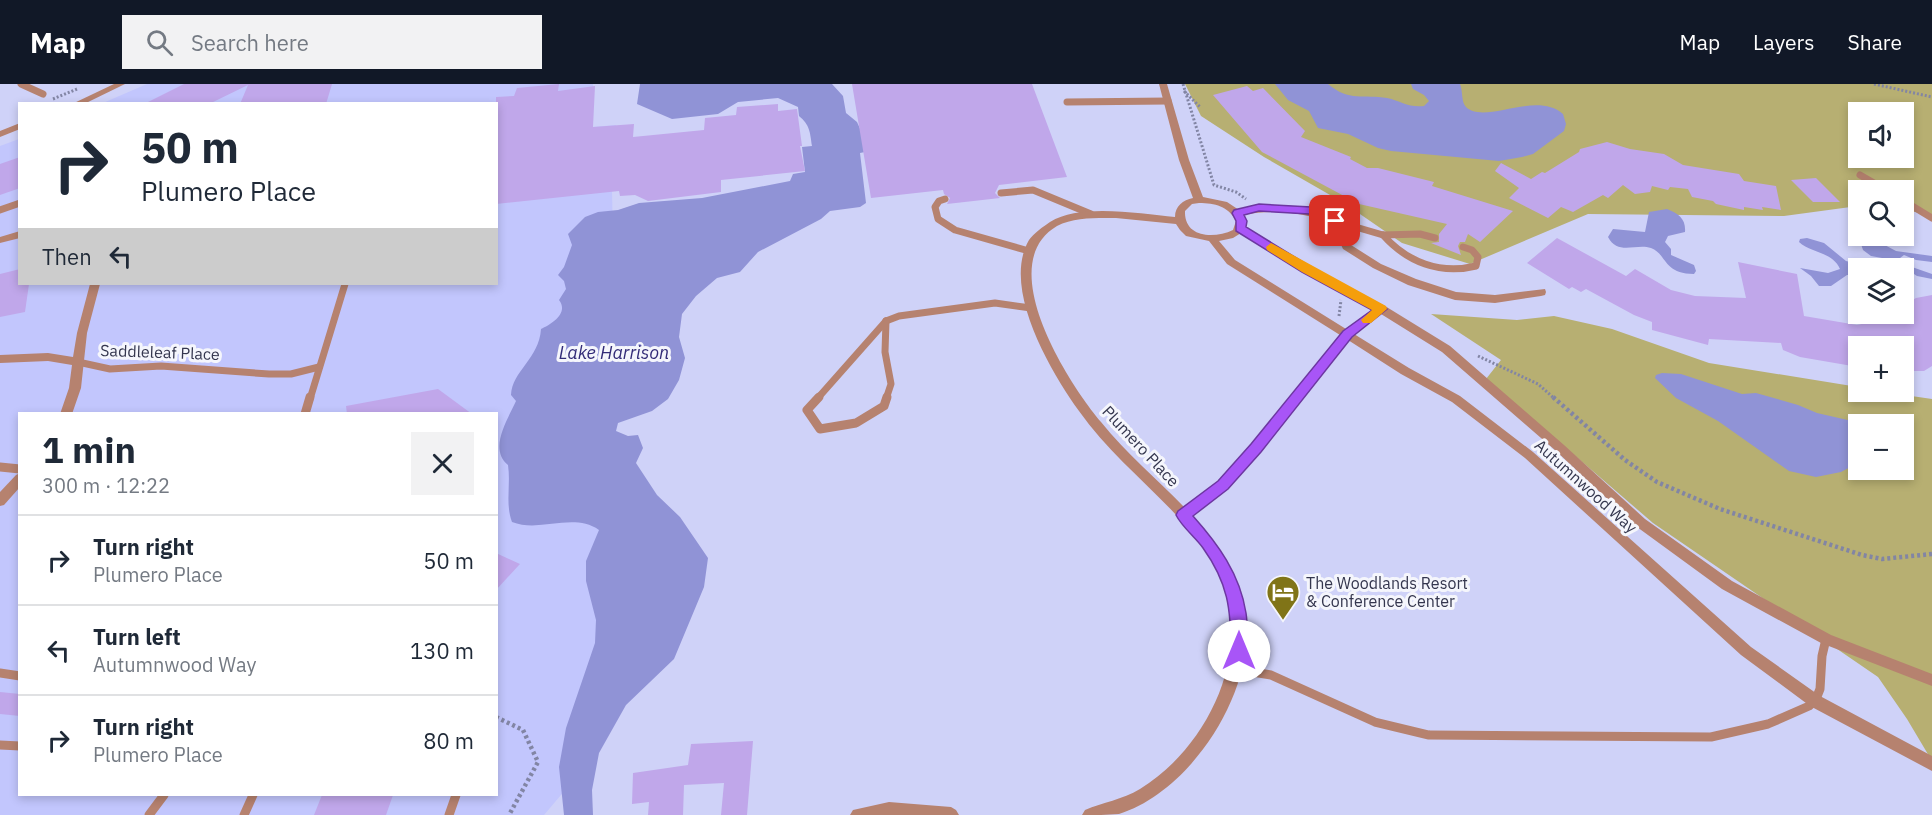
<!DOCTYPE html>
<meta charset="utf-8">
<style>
body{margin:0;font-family:"IBM Plex Sans",sans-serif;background:#f2f2f3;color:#1f2937;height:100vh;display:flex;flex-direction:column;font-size:22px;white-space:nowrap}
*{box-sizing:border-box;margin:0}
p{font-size:20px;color:#747a83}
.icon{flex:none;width:33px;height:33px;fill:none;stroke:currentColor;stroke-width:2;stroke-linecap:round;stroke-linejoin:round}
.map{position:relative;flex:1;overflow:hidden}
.sheet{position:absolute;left:18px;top:328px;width:480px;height:384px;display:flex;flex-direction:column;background:#fff;border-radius:0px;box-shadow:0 3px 9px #0003}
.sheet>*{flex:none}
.top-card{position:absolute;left:18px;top:18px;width:480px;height:183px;border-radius:0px;box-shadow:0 3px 9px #0003;background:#fff;color:#1f2937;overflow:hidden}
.buttons{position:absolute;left:1848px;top:18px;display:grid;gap:12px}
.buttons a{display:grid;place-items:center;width:66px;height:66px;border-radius:0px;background:#fff;box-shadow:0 3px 9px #0003;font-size:30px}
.pin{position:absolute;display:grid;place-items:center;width:51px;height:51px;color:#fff;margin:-26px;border-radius:12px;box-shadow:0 3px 9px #0006}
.me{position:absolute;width:66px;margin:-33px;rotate:0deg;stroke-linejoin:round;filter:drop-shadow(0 0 4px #0008)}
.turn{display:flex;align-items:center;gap:21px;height:126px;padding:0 24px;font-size:27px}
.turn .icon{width:78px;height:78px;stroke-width:2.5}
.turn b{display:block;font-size:42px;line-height:51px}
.then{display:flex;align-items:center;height:57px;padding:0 24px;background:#0003;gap:12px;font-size:22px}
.round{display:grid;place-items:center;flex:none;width:63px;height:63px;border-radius:0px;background:#f2f2f3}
.headline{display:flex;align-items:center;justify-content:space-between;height:102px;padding:0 24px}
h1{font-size:36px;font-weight:800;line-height:45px}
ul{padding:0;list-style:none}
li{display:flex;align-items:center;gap:18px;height:90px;padding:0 24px;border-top:2px solid #e0e1e3}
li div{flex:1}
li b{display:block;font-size:22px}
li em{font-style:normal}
header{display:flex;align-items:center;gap:36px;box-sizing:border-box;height:84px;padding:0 30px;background:#111827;color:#fff}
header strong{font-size:28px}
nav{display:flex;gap:33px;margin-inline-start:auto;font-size:21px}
.search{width:420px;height:54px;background:#f2f2f3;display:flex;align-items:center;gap:15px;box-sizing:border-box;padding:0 21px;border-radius:0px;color:#747a83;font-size:22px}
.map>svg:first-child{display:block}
</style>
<header>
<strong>Map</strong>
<div class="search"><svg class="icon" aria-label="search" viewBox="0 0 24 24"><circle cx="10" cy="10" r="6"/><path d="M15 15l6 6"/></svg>Search here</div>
<nav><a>Map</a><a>Layers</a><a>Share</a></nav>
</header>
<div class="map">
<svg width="1932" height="731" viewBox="0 0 1932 731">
<rect width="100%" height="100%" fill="#cfd2f8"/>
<path fill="#c2c6fd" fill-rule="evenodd" d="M147 0H593V43L616 41 612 108 614 196 584 355 623 538 566 705 544 731H0V62L19 55 20 200H496V20L103 19ZM20 330H496V711H20Z"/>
<g fill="#b7af72" fill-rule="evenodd">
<path d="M1185 0H1932V131L1904 126V106H1858V122L1784 132 1588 130 1470 180 1402 159 1344 119 1264 73 1201 32ZM1858 28H1904V74H1858Z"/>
<path d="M1431 230 1517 236 1554 232 1612 245 1709 279 1858 303V308H1884L1932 315V677L1907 635 1878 593 1653 439 1486 295 1501 276ZM1858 340H1904V386H1858Z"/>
</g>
<g fill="#9093d6">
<path d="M640 0H832L843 12 846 29 857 38 870 67 860 69 866 119 860 123 830 127 821 135 758 168 740 188 717 194 696 212 682 230 679 253 685 274 679 296 668 315 652 327 618 339 616 347 628 352 638 351 643 364 636 379 657 411 680 433 708 474 704 503 674 575 626 621 599 669 592 706 593 731H564L559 683 566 644 595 559 596 536 586 497V477L599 446C573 428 540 449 512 438 505 419 511 401 508 381 488 365 508 335 516 317L511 311C512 287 539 275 541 245 552 240 569 229 559 216L566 205 564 197 558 191 564 183 572 161 568 150 585 133 598 128 618 126 639 119 702 114 790 97 793 90 805 88 802 63 812 62C810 48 810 41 799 32L798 23 778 14 738 18 718 30 672 35 637 20Z"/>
<path d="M1275 0H1328C1349 18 1364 10 1387 14 1401 17 1409 24 1424 22L1429 17 1424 11 1413 5 1411 0H1460C1463 7 1461 18 1466 23 1485 41 1536 6 1563 30L1566 40 1564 47 1533 70 1522 73 1499 77 1391 67 1378 64 1348 50 1318 44 1309 27 1288 16Z"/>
<path d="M1667 125C1679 130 1686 135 1685 148L1668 152 1665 158 1671 165V171L1694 181 1696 187 1694 190C1663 190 1667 170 1651 164 1636 159 1618 172 1608 153L1613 145 1645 148 1649 128Z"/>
<path d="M1807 154 1824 159 1846 177 1875 184H1858V191H1847L1831 202H1819L1811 192 1800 184 1828 189 1840 185C1833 168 1811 169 1799 158L1800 155Z"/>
<polygon points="1869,156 1881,159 1896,167 1932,172 1932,178 1916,176 1904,171 1900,174 1912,183 1932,190 1932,195 1917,192 1893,176 1871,172 1863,166 1861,160 1862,158"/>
<polygon points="1662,289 1681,290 1742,310 1756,309 1798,321 1817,329 1865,340 1858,340 1858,379 1841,388 1816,393 1789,387 1718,337 1676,314 1655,294 1656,291"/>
</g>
<g fill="#c0a7ea">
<polygon points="184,0 332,0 326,20 240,20 248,1 209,20 144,20"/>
<polygon points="559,0 558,7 595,2 593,43 634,40 633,53 704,46 705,34 736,31 737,23 778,20 778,27 797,25 802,62 800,62 805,87 721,96 721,108 648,117 635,111 620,112 619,107 496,120 496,13 514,12 517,4"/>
<polygon points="852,0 1032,0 1067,93 999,101 995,109 1000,114 947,120 950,114 944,110 943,106 871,114"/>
<polygon points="1247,2 1253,7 1263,4 1305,47 1301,53 1351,73 1350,75 1367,84 1378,84 1434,98 1432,102 1513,127 1480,158 1468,150 1465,158 1460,158 1458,162 1461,171 1431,159 1439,158 1439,150 1447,140 1359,120 1262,68 1213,11"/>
<polygon points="1607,58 1630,65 1664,70 1683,81 1739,90 1744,97 1776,102 1781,126 1762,123 1763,126 1744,123 1744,126 1716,120 1713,117 1692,113 1688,105 1670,103 1668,106 1652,102 1650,108 1635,110 1623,101 1608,114 1603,111 1573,128 1561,123 1548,134 1509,114 1519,104 1495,87 1501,79 1531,95 1542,88 1545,89 1579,68 1580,65"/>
<polygon points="20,73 20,104 0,111 0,80"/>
<polygon points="1816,94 1840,118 1813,118 1791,96"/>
<polygon points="1557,154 1626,192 1635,185 1671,206 1695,212 1746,214 1738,178 1797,190 1804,232 1857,241 1876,237 1889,230 1904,230 1904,221 1916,214 1932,211 1932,282 1924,287 1904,287 1904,262 1858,262 1858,283 1800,273 1783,266 1781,259 1709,255 1708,261 1652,246 1652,238 1634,231 1586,205 1581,208 1572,203 1569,205 1527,179"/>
<polygon points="20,185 20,200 29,200 25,228 0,233 0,190"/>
<polygon points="438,305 472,330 347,330 346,322"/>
<polygon points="496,469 520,480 496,506"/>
<polygon points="0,608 20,610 20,632 0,630"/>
<polygon points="753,657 747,731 721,731 724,699 684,701 683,731 648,731 649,718 632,720 633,689 688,681 691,660"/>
<polygon points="322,711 393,711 386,731 314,731"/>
</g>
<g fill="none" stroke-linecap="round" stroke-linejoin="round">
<g stroke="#8285a4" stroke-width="3" stroke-dasharray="2 2" stroke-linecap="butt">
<polyline points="1183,0 1214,101 1236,108 1246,115"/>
<polyline points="1874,0 1932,13"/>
<polyline points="1184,7 1200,23"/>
<polyline points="53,15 77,5"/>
<polyline points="1339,232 1341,216"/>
<polyline points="1478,272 1538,300 1555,315"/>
</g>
<g stroke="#8285a4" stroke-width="4.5" stroke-dasharray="3 3" stroke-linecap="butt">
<polyline points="1553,313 1625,376 1657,398 1720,425 1862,471 1882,475 1932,470"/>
<polyline points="496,633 523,646 538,678 509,731"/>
</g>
<g stroke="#b6826f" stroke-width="7">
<polyline points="21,0 43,10"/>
<polyline points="1067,18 1168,17"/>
<polyline points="1860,91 1886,106"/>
<polyline points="1001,109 1033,106 1091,130"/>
<polyline points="945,115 939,117 935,123 938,135 955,146 1029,167"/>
<polyline points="1904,117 1932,134"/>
<polyline points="0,126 20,119"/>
<polyline points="1335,137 1383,151 1420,150 1435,154"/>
<path d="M1383 151C1407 178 1440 191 1476 182L1478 173 1472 166 1463 163"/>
<polyline points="886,237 885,268 891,300 886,315"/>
<polyline points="886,237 899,232 995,219 1031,224"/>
<polyline points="78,278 110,285 161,282 269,290 291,290 319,283"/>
<polyline points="310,315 345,200"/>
<polyline points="817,315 886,237"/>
</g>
<g stroke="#b6826f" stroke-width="9">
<polyline points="819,313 807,326 820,345 856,339 884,322 887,313"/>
<polyline points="305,330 310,313"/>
<polyline points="0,383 20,385"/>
<polyline points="1234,585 1271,591 1375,638 1429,651 1711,653 1768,640 1809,622 1816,615 1820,605 1822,572 1826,555"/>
<polyline points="0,589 20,592"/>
<polyline points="0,661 20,662"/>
<polyline points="149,731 164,711"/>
<polyline points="244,731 253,711"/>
<polyline points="449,731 456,711"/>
</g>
<g fill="#b6826f" fill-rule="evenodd">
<polygon points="114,0 125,0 84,20 72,20"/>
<path d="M1159 0H1167L1189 76 1203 113 1227 118 1239 126C1274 119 1305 122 1339 135L1351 161 1381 180 1416 195 1456 208 1495 211 1545 205 1546 208 1545 211 1541 212 1495 219 1455 216 1408 201 1373 184 1343 165 1331 139C1302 128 1273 125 1243 131L1246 137 1244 142 1311 184 1385 222 1450 262 1564 361 1645 435 1732 497 1831 551 1932 590V602L1821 559 1722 505 1637 443 1556 367 1442 268 1381 230 1354 250 1409 284 1460 312 1533 368 1751 563 1820 612 1932 672V687L1810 622 1741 571 1525 374 1452 318 1401 290 1348 256 1260 367 1227 404 1192 431C1221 464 1241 494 1246 540 1252 613 1189 708 1119 730 1108 731 1094 731 1082 731L1085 726C1103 718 1122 716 1140 705 1215 659 1262 549 1209 471 1172 417 1116 380 1079 327 1051 288 1001 204 1029 156 1033 150 1044 142 1050 138 1081 119 1140 130 1175 133 1175 122 1183 116 1193 114L1179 76ZM1199 119C1215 119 1228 122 1236 137L1233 146C1214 155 1184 154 1185 127L1192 120ZM1116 134 1176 140 1180 146 1186 152 1209 157 1227 180 1340 251 1252 361 1219 398 1184 423C1157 395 1126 369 1101 338 1068 299 992 180 1057 142 1074 133 1097 134 1116 134ZM1241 149 1303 188 1373 225 1346 245 1235 176 1219 157 1233 154Z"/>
<polygon points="20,39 20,45 0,53 0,47"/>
<polygon points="20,147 20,154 0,159 0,153"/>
<polygon points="90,200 100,200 87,249 81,304 72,330 60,330 69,304 72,281 48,277 0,279 0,271 48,269 73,273 77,249"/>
<polygon points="20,389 20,403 4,421 0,422 0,408 16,391"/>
<polygon points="889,718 951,723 956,726 959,731 850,731 853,726"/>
</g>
</g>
<path fill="#a855f7" stroke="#6d37a1" stroke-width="1.5" d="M1259 120 1311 123 1339 134 1340 137 1335 140 1309 130 1259 127 1244 131 1247 137 1246 143 1311 183 1387 225 1352 253 1261 368 1228 405 1193 432C1218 460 1240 490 1246 529 1248 541 1247 555 1247 567L1245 572 1239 574 1234 572 1231 567C1231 525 1228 499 1203 464 1195 453 1182 443 1176 431L1178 427 1218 397 1251 360 1343 247 1372 226 1302 188 1236 147V137L1232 129 1234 126Z"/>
<polygon fill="#f59e0b" points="1271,159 1386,222 1387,225 1371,239 1363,239 1361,236 1372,226 1302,188 1267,166 1266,163"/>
<defs>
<g id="hotel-pin" transform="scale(1.725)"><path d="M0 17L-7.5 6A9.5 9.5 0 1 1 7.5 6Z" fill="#807417" stroke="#f5f6fc"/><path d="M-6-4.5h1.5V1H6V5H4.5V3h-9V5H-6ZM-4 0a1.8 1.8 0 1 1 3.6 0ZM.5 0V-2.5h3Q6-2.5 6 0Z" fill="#fff"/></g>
</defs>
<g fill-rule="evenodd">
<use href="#hotel-pin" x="1283" y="508"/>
</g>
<g text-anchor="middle" stroke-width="6" stroke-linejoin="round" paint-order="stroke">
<g font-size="16" fill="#34364e" stroke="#f5f6fc">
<text transform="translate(160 268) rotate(2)" y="6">Saddleleaf Place</text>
<text transform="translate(1141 362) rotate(47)" y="6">Plumero Place</text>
<text transform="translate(1586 402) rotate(42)" y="6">Autumnwood Way</text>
</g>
<g font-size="16" fill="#34364e" stroke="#f5f6fc" text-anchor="start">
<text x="1306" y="505">The Woodlands Resort<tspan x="1306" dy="18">&amp; Conference Center</tspan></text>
</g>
<g font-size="18" font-style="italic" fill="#322b78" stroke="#f5f6fc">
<text x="614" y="275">Lake Harrison</text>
</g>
</g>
</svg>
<div class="buttons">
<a><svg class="icon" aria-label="sound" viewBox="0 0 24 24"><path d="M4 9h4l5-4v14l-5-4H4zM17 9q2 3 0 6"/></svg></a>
<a><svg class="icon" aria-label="search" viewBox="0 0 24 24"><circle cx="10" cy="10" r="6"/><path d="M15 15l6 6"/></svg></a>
<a><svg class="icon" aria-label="layers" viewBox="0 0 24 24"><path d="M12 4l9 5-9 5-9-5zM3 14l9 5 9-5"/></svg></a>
<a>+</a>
<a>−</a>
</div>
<div class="pin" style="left:1335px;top:137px;background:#d93025"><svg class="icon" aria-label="arrive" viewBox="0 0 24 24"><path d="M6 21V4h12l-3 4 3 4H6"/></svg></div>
<svg class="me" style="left:1239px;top:567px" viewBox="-20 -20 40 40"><circle r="19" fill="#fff"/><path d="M0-13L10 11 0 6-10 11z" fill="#a855f7"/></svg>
<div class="top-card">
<div class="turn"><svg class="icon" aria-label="right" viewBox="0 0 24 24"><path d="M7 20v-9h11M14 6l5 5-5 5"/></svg><div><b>50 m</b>Plumero Place</div></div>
<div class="then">Then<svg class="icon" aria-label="left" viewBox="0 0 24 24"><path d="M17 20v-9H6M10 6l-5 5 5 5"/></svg></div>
</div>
<section class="sheet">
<div class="headline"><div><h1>1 min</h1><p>300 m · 12:22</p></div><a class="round"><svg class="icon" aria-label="close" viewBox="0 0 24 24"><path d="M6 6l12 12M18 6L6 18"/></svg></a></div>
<ul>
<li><svg class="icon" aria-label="right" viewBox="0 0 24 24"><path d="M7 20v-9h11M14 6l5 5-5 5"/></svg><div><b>Turn right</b><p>Plumero Place</p></div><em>50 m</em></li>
<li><svg class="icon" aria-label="left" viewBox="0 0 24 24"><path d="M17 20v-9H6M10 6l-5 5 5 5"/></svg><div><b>Turn left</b><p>Autumnwood Way</p></div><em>130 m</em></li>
<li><svg class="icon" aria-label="right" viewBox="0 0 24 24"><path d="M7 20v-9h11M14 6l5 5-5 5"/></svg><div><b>Turn right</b><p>Plumero Place</p></div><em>80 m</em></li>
</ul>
</section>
</div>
